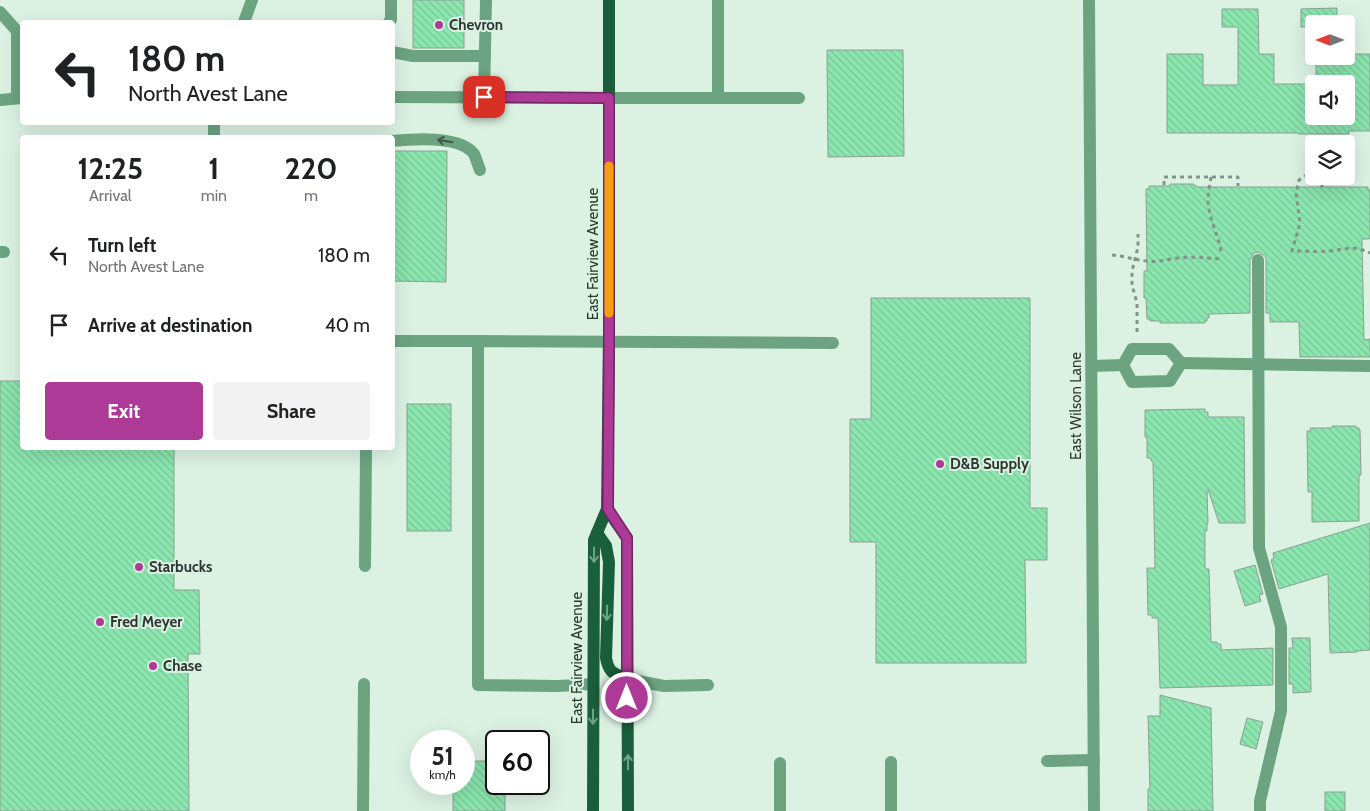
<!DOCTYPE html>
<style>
body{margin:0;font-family:Cabin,sans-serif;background:#f2f2f2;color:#202124;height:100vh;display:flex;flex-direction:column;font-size:19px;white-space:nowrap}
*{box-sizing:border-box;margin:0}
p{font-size:16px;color:#757577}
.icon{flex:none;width:28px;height:28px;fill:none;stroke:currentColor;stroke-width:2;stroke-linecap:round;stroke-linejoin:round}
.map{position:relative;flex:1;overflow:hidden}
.side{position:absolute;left:20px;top:135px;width:375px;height:315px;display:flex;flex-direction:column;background:#fff;border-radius:5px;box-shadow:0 5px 20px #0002}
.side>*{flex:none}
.hud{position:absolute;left:20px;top:20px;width:375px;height:105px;border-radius:5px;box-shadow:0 5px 20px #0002;background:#fff;color:#202124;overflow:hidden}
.needle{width:32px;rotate:270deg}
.controls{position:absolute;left:1305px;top:15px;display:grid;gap:10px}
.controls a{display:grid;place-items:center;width:50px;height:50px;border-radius:5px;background:#fff;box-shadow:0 5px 20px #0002;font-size:25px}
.speed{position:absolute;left:410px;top:730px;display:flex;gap:10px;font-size:25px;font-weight:700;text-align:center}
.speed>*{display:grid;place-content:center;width:65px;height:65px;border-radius:50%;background:#fff;box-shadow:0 5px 20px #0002;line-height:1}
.speed small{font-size:12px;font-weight:400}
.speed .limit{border:2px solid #111;border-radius:8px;background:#fff;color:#111}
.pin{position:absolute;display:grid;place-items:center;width:42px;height:42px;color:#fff;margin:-21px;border-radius:10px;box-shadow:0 2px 8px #0006}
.me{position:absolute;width:55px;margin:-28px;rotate:0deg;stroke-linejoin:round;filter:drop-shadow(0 0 4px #0008)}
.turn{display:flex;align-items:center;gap:18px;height:105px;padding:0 25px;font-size:22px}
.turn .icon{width:65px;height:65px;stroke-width:2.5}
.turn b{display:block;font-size:35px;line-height:42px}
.eta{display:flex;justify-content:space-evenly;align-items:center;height:85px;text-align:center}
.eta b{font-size:30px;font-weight:800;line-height:35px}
.primary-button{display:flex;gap:10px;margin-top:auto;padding:10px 25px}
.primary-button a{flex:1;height:58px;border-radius:5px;background:#ac3a96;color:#fff;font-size:20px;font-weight:800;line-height:58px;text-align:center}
.primary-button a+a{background:#f2f2f2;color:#202124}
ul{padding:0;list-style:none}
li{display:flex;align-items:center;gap:15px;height:70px;padding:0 25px}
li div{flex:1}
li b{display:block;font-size:19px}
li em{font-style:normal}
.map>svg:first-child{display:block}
</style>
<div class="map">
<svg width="1370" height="811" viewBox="0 0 1370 811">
<defs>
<pattern id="building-back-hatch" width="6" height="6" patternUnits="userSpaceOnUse" patternTransform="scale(1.25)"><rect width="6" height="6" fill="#8be6af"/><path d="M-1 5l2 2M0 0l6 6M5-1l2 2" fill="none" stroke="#78c697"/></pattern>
</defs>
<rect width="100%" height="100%" fill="#dbf2e3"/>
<g fill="url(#building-back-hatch)" stroke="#8ba092">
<rect x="413" y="0" width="51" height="48"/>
<polygon points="1337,8 1337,24 1314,24 1314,27 1301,27 1301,9"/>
<polygon points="1222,9 1258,9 1259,54 1274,54 1274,84 1314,84 1314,116 1346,116 1346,84 1316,84 1316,56 1346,56 1346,54 1370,54 1370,131 1349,131 1349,134 1298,134 1298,133 1167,133 1167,54 1203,54 1203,85 1238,85 1238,27 1222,27"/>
<polygon points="827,50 903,50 904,156 828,157"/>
<polygon points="392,151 447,151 446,282 392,281"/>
<polygon points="1170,184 1194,184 1194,186 1197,186 1197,187 1368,187 1368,190 1370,190 1370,238 1369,239 1362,239 1364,340 1370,339 1370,357 1300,357 1299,322 1270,322 1270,313 1266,313 1266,259 1265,256 1258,252 1254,253 1250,260 1250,313 1209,314 1209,318 1207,318 1207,321 1205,321 1205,323 1160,323 1160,321 1150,321 1150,319 1147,319 1146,298 1144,298 1144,271 1147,271 1146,189 1149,189 1149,186 1170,186"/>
<polygon points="871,298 1030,298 1030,508 1047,508 1047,560 1025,560 1026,663 876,663 876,542 850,542 850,419 871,419"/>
<polygon points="0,381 22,381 22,448 174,448 174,590 199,590 200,654 188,654 189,811 0,811"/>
<rect x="407" y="404" width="44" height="127"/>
<polygon points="1205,409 1205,412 1208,412 1208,417 1244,417 1245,523 1219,523 1208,489 1207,490 1208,523 1207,523 1207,531 1205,531 1205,567 1206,569 1209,569 1211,642 1217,642 1217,644 1221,644 1221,650 1273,648 1273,685 1160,688 1158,618 1152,618 1152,615 1148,615 1147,568 1155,568 1153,461 1151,461 1151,458 1147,458 1147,437 1145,437 1145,410"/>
<polygon points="1332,426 1356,426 1356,428 1359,428 1359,430 1360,430 1361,475 1359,475 1359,521 1312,522 1312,492 1308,492 1307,431 1311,431 1310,428 1332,428"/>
<polygon points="1370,523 1370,650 1357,651 1357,652 1330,653 1328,574 1279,589 1271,560 1274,558 1273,553"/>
<polygon points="1255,565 1263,594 1259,595 1261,601 1245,606 1234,571"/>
<polygon points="1292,638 1310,638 1311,692 1293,693 1293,684 1289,684 1289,648 1293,648"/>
<polygon points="1160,695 1211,708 1213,811 1148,811 1148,789 1150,789 1148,716 1160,716"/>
<polygon points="1247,718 1263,722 1256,749 1240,744"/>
<polygon points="464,761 496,761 496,784 505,784 505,811 453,811 453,784 464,784"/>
<rect x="1325" y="792" width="20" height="19"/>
</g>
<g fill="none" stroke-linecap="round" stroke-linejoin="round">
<g stroke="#839389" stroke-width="3" stroke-dasharray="4 4" stroke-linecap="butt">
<path d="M1211 177C1210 185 1208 193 1208 201 1209 218 1218 235 1221 251"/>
<polyline points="1164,185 1164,177 1238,177 1238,186"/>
<path d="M1322 187V177L1305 176 1299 180 1296 193 1300 223 1292 251C1305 251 1318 252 1330 251 1346 249 1354 245 1370 253"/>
<path d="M1112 255C1124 256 1135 260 1147 261 1157 263 1167 259 1178 258 1192 256 1206 258 1221 259"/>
<polyline points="1137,332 1137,303 1132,285 1132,271 1138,247 1138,234"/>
</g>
<g stroke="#6ca481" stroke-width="12">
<polyline points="718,0 718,98"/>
<polyline points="0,12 17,31 17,98"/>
<polyline points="244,22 252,0"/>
<polyline points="389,22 391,20 391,0"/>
<polyline points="392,52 413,56 485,56"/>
<polyline points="484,97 486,0"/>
<polyline points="609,98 799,98"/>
<polyline points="214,122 214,138"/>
<path d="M392 141C413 139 460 135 474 154 476 158 478 165 480 170"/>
<polyline points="0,252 4,252"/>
<polyline points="1258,260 1259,548 1281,627 1281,711 1260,801 1260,811"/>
<polyline points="392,341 478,341"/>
<polygon points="1132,349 1169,349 1181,363 1170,381 1132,382 1123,365"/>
<polyline points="1181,363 1370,366"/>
<polyline points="1092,366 1123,365"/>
<polyline points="365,566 366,448"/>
<polyline points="627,679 664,686 708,685"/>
<polyline points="593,684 558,686 478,685 478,341 833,343"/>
<polyline points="1047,761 1094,760"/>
<polyline points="891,762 891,811"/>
<polyline points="780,763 780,811"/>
<polyline points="363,811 364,684"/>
</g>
<g stroke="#6ca481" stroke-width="12">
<polyline points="1089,0 1094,811"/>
<polyline points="392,97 609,98"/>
<polyline points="0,100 22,98"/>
</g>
<g stroke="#1a5f3b" stroke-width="12">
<polyline points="607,509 627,538 628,811"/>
<path d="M597 533 606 546 609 562 606 658C609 674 614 673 627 679"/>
<polyline points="593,811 594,540 607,509 609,341 609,0"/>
</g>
</g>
<defs><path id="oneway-shaft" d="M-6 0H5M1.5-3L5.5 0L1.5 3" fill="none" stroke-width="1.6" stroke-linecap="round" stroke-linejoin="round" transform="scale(1.25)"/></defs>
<use stroke="#405748" href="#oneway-shaft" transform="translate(445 141) rotate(-171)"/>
<g stroke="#71a187">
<use href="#oneway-shaft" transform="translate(594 555) rotate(90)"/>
<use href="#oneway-shaft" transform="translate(607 613) rotate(91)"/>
<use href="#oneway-shaft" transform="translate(593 717) rotate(90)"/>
<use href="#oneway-shaft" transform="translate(628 762) rotate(-90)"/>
</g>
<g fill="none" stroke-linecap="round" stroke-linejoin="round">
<g stroke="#702662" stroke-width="12">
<polyline id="route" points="484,97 609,98 609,341 608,509 627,538 627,698"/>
</g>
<use href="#route" stroke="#ac3a96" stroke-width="9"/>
<polyline stroke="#f59e0b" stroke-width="9" points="609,166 609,313"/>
</g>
<g fill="#ac3a96" stroke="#dbf2e3" stroke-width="2">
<circle cx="439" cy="25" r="5"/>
<circle cx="940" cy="464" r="5"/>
<circle cx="139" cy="567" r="5"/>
<circle cx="100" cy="622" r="5"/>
<circle cx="153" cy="666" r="5"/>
</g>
<g text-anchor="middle" stroke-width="4" stroke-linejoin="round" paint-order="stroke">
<g font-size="15" font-weight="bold" fill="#2d3630" stroke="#dbf2e3" text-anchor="start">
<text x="449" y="30">Chevron</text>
<text x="950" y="469">D&amp;B Supply</text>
<text x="149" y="572">Starbucks</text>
<text x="110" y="627">Fred Meyer</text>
<text x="163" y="671">Chase</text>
</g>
<g font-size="15" fill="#2d3630" stroke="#dbf2e3">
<text transform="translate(593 254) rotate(-90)" y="5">East Fairview Avenue</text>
<text transform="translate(1076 406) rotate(-90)" y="5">East Wilson Lane</text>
<text transform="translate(577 658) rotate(-90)" y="5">East Fairview Avenue</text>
</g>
</g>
</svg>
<div class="controls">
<a><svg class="needle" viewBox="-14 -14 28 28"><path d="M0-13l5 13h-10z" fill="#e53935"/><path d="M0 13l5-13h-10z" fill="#757577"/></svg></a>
<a><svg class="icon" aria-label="sound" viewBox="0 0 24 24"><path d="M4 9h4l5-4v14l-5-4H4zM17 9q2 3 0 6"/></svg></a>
<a><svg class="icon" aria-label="layers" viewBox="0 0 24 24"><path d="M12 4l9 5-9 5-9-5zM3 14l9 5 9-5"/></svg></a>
</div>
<div class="speed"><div>51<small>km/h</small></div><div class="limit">60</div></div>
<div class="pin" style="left:484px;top:97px;background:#d93025"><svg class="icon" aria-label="arrive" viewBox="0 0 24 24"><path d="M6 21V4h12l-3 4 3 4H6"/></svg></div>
<svg class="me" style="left:627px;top:698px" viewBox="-20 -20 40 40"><circle r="17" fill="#ac3a96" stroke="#fff" stroke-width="3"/><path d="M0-11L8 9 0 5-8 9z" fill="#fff"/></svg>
<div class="hud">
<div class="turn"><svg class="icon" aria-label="left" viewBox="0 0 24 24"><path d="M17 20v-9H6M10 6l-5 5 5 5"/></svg><div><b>180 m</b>North Avest Lane</div></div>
</div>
<section class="side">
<div class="eta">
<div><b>12:25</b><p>Arrival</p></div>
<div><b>1</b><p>min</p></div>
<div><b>220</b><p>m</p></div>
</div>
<ul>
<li><svg class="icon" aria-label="left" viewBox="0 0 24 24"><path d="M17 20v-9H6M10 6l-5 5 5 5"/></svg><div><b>Turn left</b><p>North Avest Lane</p></div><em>180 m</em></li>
<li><svg class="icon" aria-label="arrive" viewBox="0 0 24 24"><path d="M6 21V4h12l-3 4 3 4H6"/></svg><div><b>Arrive at destination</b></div><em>40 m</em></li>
</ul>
<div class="primary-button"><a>Exit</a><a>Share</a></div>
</section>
</div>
